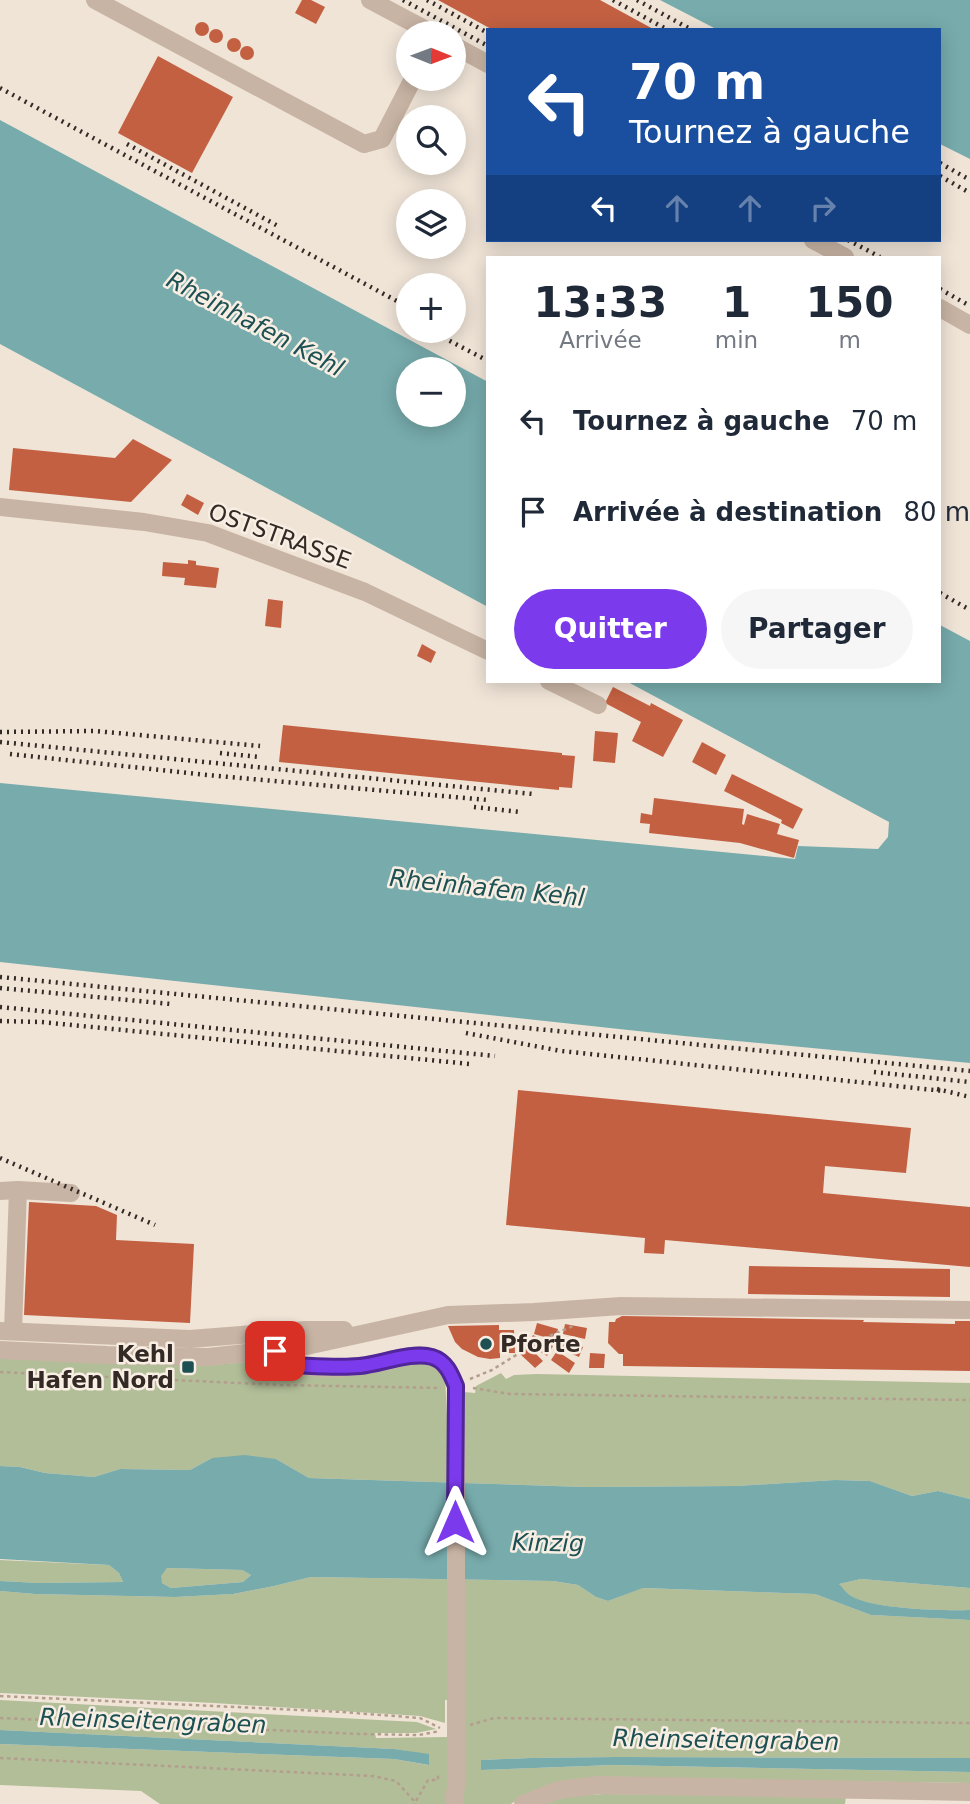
<!DOCTYPE html>
<html lang="fr">
<meta charset="utf-8">
<style>
body{margin:0;font-family:"DejaVu Sans",sans-serif;background:#f6f6f7;color:#1f2937;height:100vh;display:flex;flex-direction:column;font-size:26px;white-space:nowrap}
*{box-sizing:border-box;margin:0}
p{font-size:23px;color:#747a83}
.icon{flex:none;width:38px;height:38px;fill:none;stroke:currentColor;stroke-width:2;stroke-linecap:round;stroke-linejoin:round}
.map{position:relative;flex:1;overflow:hidden}
.side{position:absolute;left:486px;top:256px;width:455px;height:427px;display:flex;flex-direction:column;background:#fff;border-radius:0px;box-shadow:0 4px 18px #0003}
.side>*{flex:none}
.banner{position:absolute;left:486px;top:28px;width:455px;height:214px;border-radius:0px;box-shadow:0 4px 18px #0003;background:#1a4fa0;color:#fff;overflow:hidden}
.needle{width:46px;rotate:91deg}
.tools{position:absolute;left:396px;top:21px;display:grid;gap:14px}
.tools a{display:grid;place-items:center;width:70px;height:70px;border-radius:50%;background:#fff;box-shadow:0 4px 18px #0003;font-size:35px}
.pin{position:absolute;display:grid;place-items:center;width:60px;height:60px;color:#fff;margin:-30px;border-radius:14px;box-shadow:0 4px 10px #0006}
.me{position:absolute;width:77px;margin:-38px;rotate:0deg;stroke-linejoin:round;filter:drop-shadow(0 0 5px #0008)}
.turn{display:flex;align-items:center;gap:24px;height:147px;padding:0 28px;font-size:32px}
.turn .icon{width:91px;height:91px;stroke-width:2.5}
.turn b{display:block;font-size:49px;line-height:60px}
.lanes{display:flex;align-items:center;height:66px;padding:0 28px;background:#0003;justify-content:center;gap:35px;direction:ltr}
.lanes .off{opacity:.35}
.eta{display:flex;justify-content:space-evenly;align-items:center;height:119px;text-align:center}
.eta b{font-size:42px;font-weight:700;line-height:49px}
.button{display:flex;gap:14px;margin-top:auto;padding:14px 28px}
.button a{flex:1;height:80px;border-radius:42px;background:#7c3aed;color:#fff;font-size:28px;font-weight:700;line-height:80px;text-align:center}
.button a+a{background:#f6f6f7;color:#1f2937}
ul{padding:0;list-style:none}
li{display:flex;align-items:center;gap:21px;height:91px;padding:0 28px}
li div{flex:1}
li b{display:block;font-size:26px}
li em{font-style:normal}
.map>svg:first-child{display:block}
</style>
<div class="map">
<svg width="970" height="1804" viewBox="0 0 970 1804">
<rect width="100%" height="100%" fill="#f0e4d7"/>
<g fill="#b2be98">
<polygon points="0,1356 166,1365 213,1365 255,1361 285,1371 366,1373 392,1369 414,1363 434,1366 445,1375 447,1418 464,1392 475,1393 476,1386 501,1373 506,1379 514,1375 537,1374 970,1383 970,1499 938,1491 912,1496 870,1481 835,1480 737,1486 585,1487 309,1478 276,1459 212,1458 190,1470 120,1469 94,1477 45,1473 20,1467 0,1466"/>
<polygon points="0,1560 109,1565 119,1573 123,1582 39,1583 0,1581"/>
<polygon points="167,1568 242,1570 251,1575 243,1582 171,1588 162,1583 160,1576"/>
<polygon points="311,1577 553,1581 578,1585 596,1597 608,1601 642,1588 815,1594 871,1615 970,1620 970,1758 617,1757 531,1758 481,1760 482,1770 613,1765 970,1772 970,1783 597,1778 522,1796 511,1804 462,1804 464,1782 463,1700 445,1700 445,1723 420,1716 214,1703 0,1693 0,1591 35,1594 175,1597 233,1594 274,1586"/>
<path d="M861 1579 970 1588V1610C944 1611 871 1609 850 1596 846 1593 842 1588 839 1584Z"/>
<polygon points="0,1700 417,1722 436,1729 416,1733 375,1733 376,1738 448,1737 448,1804 160,1804 141,1791 0,1785 0,1744 394,1759 428,1765 429,1755 394,1749 0,1730"/>
<polygon points="604,1794 846,1796 845,1804 542,1804 570,1796"/>
</g>
<g fill="#77abac" fill-rule="evenodd">
<polygon points="660,0 970,0 970,159 940,144 940,30 718,30"/>
<path d="M0 120 488 382V607L0 344ZM453 369V415H408V369Z"/>
<polygon points="940,625 970,641 970,1063 684,1036 0,962 0,783 795,859 798,846 878,849 888,837 889,822 626,681 940,681"/>
<path d="M245 1455 276 1459 309 1478 585 1487 737 1486 835 1480 870 1481 912 1496 938 1491 970 1499V1588L861 1579 839 1584C843 1588 847 1594 851 1596 872 1609 944 1611 970 1610V1620L871 1615 815 1594 643 1588 608 1601 596 1597 578 1585 553 1581 311 1577 274 1586 233 1594 175 1597 35 1594 0 1591V1581L39 1583 123 1582 119 1573 109 1565 0 1559V1466L20 1467 45 1473 94 1477 120 1469 190 1470 212 1458ZM167 1568 242 1570 251 1575 243 1582 171 1588 162 1583 161 1576Z"/>
<polygon points="0,1730 394,1749 429,1754 429,1765 394,1759 0,1744"/>
<polygon points="617,1757 970,1758 970,1772 613,1765 481,1770 481,1760 531,1758"/>
</g>
<g fill="#c36042">
<polygon points="302,0 311,0 325,7 316,24 295,13"/>
<polygon points="438,0 600,0 655,30 493,30"/>
<circle cx="202" cy="29" r="7"/>
<circle cx="216" cy="36" r="7"/>
<circle cx="234" cy="45" r="7"/>
<circle cx="247" cy="53" r="7"/>
<polygon points="158,56 233,97 192,173 118,133"/>
<polygon points="133,439 172,460 131,502 9,490 13,448 115,458"/>
<polygon points="187,494 204,503 198,515 181,505"/>
<polygon points="188,560 196,561 196,565 219,568 216,588 184,585 185,578 162,576 163,562 188,564"/>
<polygon points="268,599 283,601 281,628 265,626"/>
<polygon points="422,644 436,652 431,663 417,656"/>
<polygon points="613,687 650,706 651,703 683,720 663,757 632,741 641,722 605,703"/>
<polygon points="283,725 562,753 562,755 575,756 572,788 559,787 559,790 279,762"/>
<polygon points="595,731 618,733 615,763 593,761"/>
<polygon points="702,742 726,755 716,775 692,762"/>
<polygon points="732,774 803,809 793,829 781,823 782,820 724,791"/>
<polygon points="654,798 744,809 742,824 744,825 747,814 780,824 777,834 799,840 794,858 740,843 649,833 650,824 640,823 641,813 652,815"/>
<polygon points="518,1090 911,1128 906,1173 825,1166 823,1193 970,1207 970,1267 665,1240 664,1254 644,1253 645,1238 506,1225"/>
<polygon points="29,1202 96,1206 117,1215 116,1240 194,1244 190,1323 24,1315"/>
<polygon points="749,1266 950,1269 950,1297 748,1294"/>
<polygon points="622,1316 864,1320 863,1322 955,1324 955,1321 970,1321 970,1371 623,1366 623,1354 619,1354 608,1343 609,1322 615,1322 616,1319"/>
<polygon points="537,1323 558,1329 555,1340 534,1334"/>
<polygon points="565,1324 587,1328 585,1339 563,1334"/>
<polygon points="499,1325 499,1330 514,1330 515,1353 500,1353 500,1358 490,1359 478,1357 462,1349 455,1342 448,1326"/>
<polygon points="533,1335 553,1346 547,1356 528,1344"/>
<polygon points="562,1338 583,1347 579,1357 558,1348"/>
<polygon points="527,1345 543,1361 535,1368 519,1353"/>
<polygon points="557,1351 575,1363 569,1373 551,1360"/>
<polygon points="590,1353 605,1354 604,1368 589,1368"/>
</g>
<g fill="none" stroke-linecap="round" stroke-linejoin="round">
<g stroke="#b39e8e" stroke-width="2.5" stroke-dasharray="3.5 3.5" stroke-linecap="butt">
<polyline points="0,1372 282,1385 441,1388"/>
<polyline points="470,1379 492,1370 542,1339 573,1326"/>
<polyline points="473,1388 510,1394 970,1400"/>
<polyline points="0,1696 342,1712 420,1718 440,1728"/>
<polyline points="0,1718 360,1734 419,1735 440,1731"/>
<polyline points="470,1725 494,1718 970,1723"/>
<polyline points="0,1758 373,1776 396,1781 415,1802 415,1804"/>
<polyline points="416,1801 428,1780 438,1780 438,1773"/>
</g>
<g stroke="#c8b4a4" stroke-width="18">
<polyline points="95,0 364,144 382,139 413,79"/>
<polyline points="370,0 432,33"/>
<polyline points="453,45 488,64"/>
<polyline points="813,240 845,257"/>
<polyline points="940,308 970,325"/>
<polyline points="0,507 144,522 208,533 365,592 488,651"/>
<polyline points="549,681 598,705"/>
<polyline points="0,1191 18,1190 71,1193"/>
<polyline points="0,1331 190,1339 305,1330 344,1330"/>
<polyline points="13,1331 18,1190"/>
<polyline points="0,1350 107,1355 208,1357 302,1347 448,1315 534,1312 621,1306 970,1310"/>
<path d="M275 1351 285 1363C310 1369 341 1369 367 1365 387 1363 412 1351 432 1357 446 1362 451 1374 456 1386V1786L454 1804"/>
<polyline points="523,1804 558,1790 599,1785 970,1792"/>
</g>
<g stroke="#332a25" stroke-width="4.5" stroke-dasharray="2 5" stroke-linecap="butt">
<polyline points="403,0 488,46"/>
<polyline points="427,0 488,33"/>
<polyline points="613,0 668,30"/>
<polyline points="637,0 692,30"/>
<polyline points="0,88 408,307"/>
<polyline points="127,144 278,226"/>
<polyline points="940,163 970,180"/>
<polyline points="940,176 970,193"/>
<polyline points="848,240 880,257"/>
<polyline points="940,289 970,306"/>
<polyline points="431,331 488,361"/>
<polyline points="940,593 970,610"/>
<polyline points="0,732 95,731 260,746"/>
<polyline points="0,742 533,794"/>
<polyline points="220,753 259,757"/>
<polyline points="10,754 207,775 488,800"/>
<polyline points="474,807 520,812"/>
<polyline points="0,977 970,1071"/>
<polyline points="0,988 171,1004"/>
<polyline points="0,1007 495,1056"/>
<polyline points="0,1021 41,1022 470,1064"/>
<polyline points="466,1033 561,1051 944,1091"/>
<polyline points="874,1072 970,1082"/>
<polyline points="937,1089 970,1097"/>
<polyline points="0,1158 155,1225"/>
</g>
</g>
<g fill="none" stroke-linecap="round" stroke-linejoin="round">
<g stroke="#51269a" stroke-width="18">
<path id="route" d="M275 1351 285 1363 294 1365C316 1366 338 1368 360 1366 381 1364 412 1351 432 1357 446 1361 451 1374 456 1386L455 1522"/>
</g>
<use href="#route" stroke="#7c3aed" stroke-width="12"/>
</g>
<g fill="#1c5053" stroke="#f8eee3" stroke-width="2.5">
<circle cx="486" cy="1344" r="7"/>
<rect x="181" y="1360" width="14" height="14" rx="3.5"/>
</g>
<g text-anchor="middle" stroke-width="5" stroke-linejoin="round" paint-order="stroke">
<g font-size="23" fill="#332a25" stroke="#f8eee3">
<text transform="translate(280 536) rotate(20)" y="8">OSTSTRASSE</text>
</g>
<g font-size="23" font-weight="bold" fill="#332a25" stroke="#f8eee3" text-anchor="start">
<text x="500" y="1352">Pforte</text>
<text x="174" y="1362" text-anchor="end">Kehl<tspan x="174" dy="26">Hafen Nord</tspan></text>
</g>
<g font-size="24" font-style="italic" fill="#1c5053" stroke="#f8eee3">
<text transform="translate(255 324) rotate(28)" y="8">Rheinhafen Kehl</text>
<text transform="translate(487 888) rotate(6)" y="8">Rheinhafen Kehl</text>
<text transform="translate(548 1543) rotate(1)" y="8">Kinzig</text>
<text transform="translate(153 1721) rotate(2)" y="8">Rheinseitengraben</text>
<text transform="translate(726 1740) rotate(1)" y="8">Rheinseitengraben</text>
</g>
</g>
</svg>
<div class="tools">
<a><svg class="needle" viewBox="-14 -14 28 28"><path d="M0-13l5 13h-10z" fill="#e53935"/><path d="M0 13l5-13h-10z" fill="#747a83"/></svg></a>
<a><svg class="icon" aria-label="search" viewBox="0 0 24 24"><circle cx="10" cy="10" r="6"/><path d="M15 15l6 6"/></svg></a>
<a><svg class="icon" aria-label="layers" viewBox="0 0 24 24"><path d="M12 4l9 5-9 5-9-5zM3 14l9 5 9-5"/></svg></a>
<a>+</a>
<a>−</a>
</div>
<div class="pin" style="left:275px;top:1351px;background:#d93025"><svg class="icon" aria-label="arrive" viewBox="0 0 24 24"><path d="M6 21V4h12l-3 4 3 4H6"/></svg></div>
<svg class="me" style="left:455px;top:1522px" viewBox="-20 -20 40 40"><path d="M0-17L14 15 0 8-14 15z" fill="#7c3aed" stroke="#fff" stroke-width="4"/></svg>
<div class="banner">
<div class="turn"><svg class="icon" aria-label="left" viewBox="0 0 24 24"><path d="M17 20v-9H6M10 6l-5 5 5 5"/></svg><div><b>70 m</b>Tournez à gauche</div></div>
<div class="lanes"><svg class="icon" aria-label="left" viewBox="0 0 24 24"><path d="M17 20v-9H6M10 6l-5 5 5 5"/></svg><svg class="icon off" aria-label="ahead" viewBox="0 0 24 24"><path d="M12 20V5M6 11l6-6 6 6"/></svg><svg class="icon off" aria-label="ahead" viewBox="0 0 24 24"><path d="M12 20V5M6 11l6-6 6 6"/></svg><svg class="icon off" aria-label="right" viewBox="0 0 24 24"><path d="M7 20v-9h11M14 6l5 5-5 5"/></svg></div>
</div>
<section class="side">
<div class="eta">
<div><b>13:33</b><p>Arrivée</p></div>
<div><b>1</b><p>min</p></div>
<div><b>150</b><p>m</p></div>
</div>
<ul>
<li><svg class="icon" aria-label="left" viewBox="0 0 24 24"><path d="M17 20v-9H6M10 6l-5 5 5 5"/></svg><div><b>Tournez à gauche</b></div><em>70 m</em></li>
<li><svg class="icon" aria-label="arrive" viewBox="0 0 24 24"><path d="M6 21V4h12l-3 4 3 4H6"/></svg><div><b>Arrivée à destination</b></div><em>80 m</em></li>
</ul>
<div class="button"><a>Quitter</a><a>Partager</a></div>
</section>
</div>
